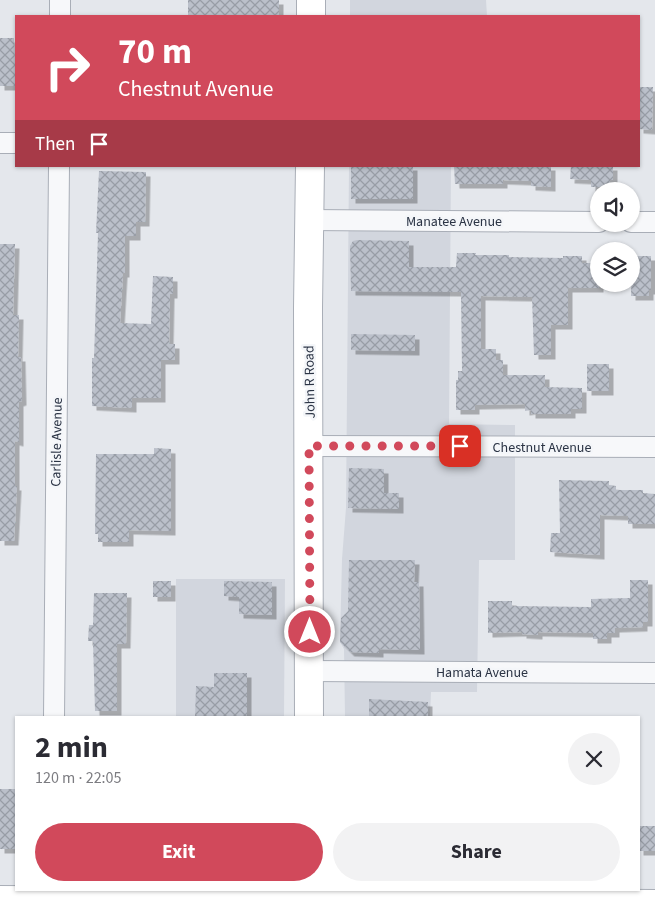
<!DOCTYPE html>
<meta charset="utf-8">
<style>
body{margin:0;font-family:"Source Sans 3",sans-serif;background:#f2f2f3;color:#2b2b33;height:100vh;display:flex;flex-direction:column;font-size:19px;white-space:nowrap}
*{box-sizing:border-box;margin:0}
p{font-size:16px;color:#7c7c81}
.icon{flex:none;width:28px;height:28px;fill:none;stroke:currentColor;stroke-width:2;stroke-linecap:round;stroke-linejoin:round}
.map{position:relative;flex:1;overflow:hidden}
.drawer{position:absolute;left:15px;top:716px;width:625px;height:175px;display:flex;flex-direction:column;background:#fff;border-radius:0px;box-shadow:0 1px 4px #0004}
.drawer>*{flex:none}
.guide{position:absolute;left:15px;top:15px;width:625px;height:152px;border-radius:0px;box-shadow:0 1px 4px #0004;background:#d1495b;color:#fff;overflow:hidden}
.controls{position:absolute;left:590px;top:182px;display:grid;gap:10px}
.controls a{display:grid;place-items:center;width:50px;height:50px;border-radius:50%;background:#fff;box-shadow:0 1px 4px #0004;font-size:25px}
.pin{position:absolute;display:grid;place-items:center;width:42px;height:42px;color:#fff;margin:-21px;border-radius:10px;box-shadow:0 2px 8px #0006}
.me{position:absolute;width:55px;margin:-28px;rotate:0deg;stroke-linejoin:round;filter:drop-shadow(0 0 4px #0008)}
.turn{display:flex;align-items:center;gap:18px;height:105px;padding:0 20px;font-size:22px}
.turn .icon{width:65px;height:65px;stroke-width:2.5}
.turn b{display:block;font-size:35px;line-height:42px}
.then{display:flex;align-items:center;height:48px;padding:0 20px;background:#0003;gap:10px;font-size:19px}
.round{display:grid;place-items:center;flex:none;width:52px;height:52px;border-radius:26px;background:#f2f2f3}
.summary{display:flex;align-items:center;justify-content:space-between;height:85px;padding:0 20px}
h1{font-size:30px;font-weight:700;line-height:38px}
.cta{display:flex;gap:10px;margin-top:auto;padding:10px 20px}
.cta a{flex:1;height:58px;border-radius:30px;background:#d1495b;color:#fff;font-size:20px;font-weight:700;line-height:58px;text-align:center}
.cta a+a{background:#f2f2f3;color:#2b2b33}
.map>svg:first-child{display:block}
</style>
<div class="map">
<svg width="655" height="907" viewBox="0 0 655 907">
<defs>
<pattern id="building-cross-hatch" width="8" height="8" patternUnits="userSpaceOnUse" patternTransform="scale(1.25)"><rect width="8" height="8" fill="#bbc0ca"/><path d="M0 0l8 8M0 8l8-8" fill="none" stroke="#989da6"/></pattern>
<filter id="shadow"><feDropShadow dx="4.5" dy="4.5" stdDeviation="0" flood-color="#0004"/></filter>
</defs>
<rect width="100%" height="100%" fill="#e4e7ec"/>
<g fill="#d2d6de">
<polygon points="350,0 486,0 487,16 350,16"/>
<polygon points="349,166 451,166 449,424 515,425 515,560 479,560 477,692 431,692 430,717 345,717 344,649 340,642 342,559 346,508"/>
<polygon points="176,579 285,579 284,717 176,718"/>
</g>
<g fill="url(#building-cross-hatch)" filter="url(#shadow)">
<rect x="188" y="0" width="91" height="16"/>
<polygon points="0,38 14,38 16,86 0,86"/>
<polygon points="639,87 653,87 652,130 639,129"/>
<rect x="351" y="166" width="62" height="33"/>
<polygon points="454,166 551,166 551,187 531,186 531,181 503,180 503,184 455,184"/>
<polygon points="571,166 613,166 613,180 610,180 610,187 591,187 591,180 570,179"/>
<polygon points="99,171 146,172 145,222 136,222 136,236 125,236 125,273 123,273 120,323 151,324 153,276 173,277 173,294 170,294 169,344 175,344 175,360 161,360 161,398 132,398 132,408 92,406 92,358 94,358 97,266 98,233 96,233"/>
<polygon points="357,240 409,241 409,267 456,267 457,253 476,253 475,255 509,255 509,257 563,258 563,256 582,256 582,263 599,263 599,288 568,288 568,325 551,325 551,355 534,355 532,297 481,296 481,349 496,349 496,360 503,360 503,375 545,375 545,387 582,388 582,409 571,409 571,414 531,414 531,410 525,411 525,404 475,405 475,410 456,410 456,380 458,380 458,371 462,371 461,292 351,291 350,246 353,241"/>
<polygon points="0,244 15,244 13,315 19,315 18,357 21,357 22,401 19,402 19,442 15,441 15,486 17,486 14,541 0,541"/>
<polygon points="632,256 651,256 651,290 649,290 649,296 631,296"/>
<polygon points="351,334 415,335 415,351 351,350"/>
<rect x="587" y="364" width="22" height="27"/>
<polygon points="154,448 171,449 171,531 129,530 129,542 98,542 98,534 95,534 96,454 154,454"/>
<polygon points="349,468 384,469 384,493 399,493 399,509 348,508"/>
<polygon points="559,480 609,481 609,485 616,486 616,490 643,490 643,493 655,494 655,524 628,524 628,516 600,515 600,555 550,552 551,533 560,533"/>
<polygon points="349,560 415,560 414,582 419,582 420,650 379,649 379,653 350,652 340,642 341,618 348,611"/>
<polygon points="630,580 648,580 648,622 643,622 643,627 615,628 615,633 607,633 607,639 593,639 593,633 538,632 538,635 522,634 522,632 488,633 488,601 512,601 512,606 591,607 591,599 630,598"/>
<rect x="153" y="581" width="18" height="16"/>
<polygon points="224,581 272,582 272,615 239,614 239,597 224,596"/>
<polygon points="94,593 127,593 126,644 117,644 117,711 95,711 93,641 88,641 89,625 93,625"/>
<polygon points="214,673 247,673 247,718 195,718 196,686 214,687"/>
<polygon points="369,699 428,702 428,718 369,718"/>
<rect x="0" y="789" width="16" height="60"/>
<rect x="639" y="826" width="16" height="25"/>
</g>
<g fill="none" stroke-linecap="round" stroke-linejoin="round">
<g stroke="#a9aeb7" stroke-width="22">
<g id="street">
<polyline points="60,16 60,0"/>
<polyline points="0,143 16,143"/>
<polyline points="309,220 599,222"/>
<polyline points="631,222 655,222"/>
<polyline points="309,446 655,447"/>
<polyline points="310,671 655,673"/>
<polyline points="54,718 59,166"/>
</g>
</g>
<g stroke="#a9aeb7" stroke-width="30">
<g id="secondary">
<polyline points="311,16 311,0"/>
<polyline points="309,718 308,308 310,166"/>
<polyline points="0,900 655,904"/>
</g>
</g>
<use href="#street" stroke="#f7f8fa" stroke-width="20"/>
<use href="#secondary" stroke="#fff" stroke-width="28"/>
</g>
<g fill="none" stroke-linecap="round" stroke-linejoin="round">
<polyline stroke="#d1495b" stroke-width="9" stroke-dasharray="0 16.2" points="310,632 309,446 460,446"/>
</g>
<g text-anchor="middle" stroke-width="5" stroke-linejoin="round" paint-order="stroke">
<g font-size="14" fill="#2b3445" stroke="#f4f6f9">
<text x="454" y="226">Manatee Avenue</text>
<text transform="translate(309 382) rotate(-91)" y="5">John R Road</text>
<text transform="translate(56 442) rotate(-89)" y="5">Carlisle Avenue</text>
<text x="542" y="452">Chestnut Avenue</text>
<text x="482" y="677">Hamata Avenue</text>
</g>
</g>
</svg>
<div class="controls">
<a><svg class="icon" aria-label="sound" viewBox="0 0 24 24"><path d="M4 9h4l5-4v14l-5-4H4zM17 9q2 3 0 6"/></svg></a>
<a><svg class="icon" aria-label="layers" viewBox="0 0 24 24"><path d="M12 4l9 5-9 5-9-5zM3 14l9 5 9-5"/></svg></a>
</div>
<div class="pin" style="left:460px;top:446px;background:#d93025"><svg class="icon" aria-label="arrive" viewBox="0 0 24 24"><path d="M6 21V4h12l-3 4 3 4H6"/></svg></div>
<svg class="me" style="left:310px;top:632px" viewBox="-20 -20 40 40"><circle r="17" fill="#d1495b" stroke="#fff" stroke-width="3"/><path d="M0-11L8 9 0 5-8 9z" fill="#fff"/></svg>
<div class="guide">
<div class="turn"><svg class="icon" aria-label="right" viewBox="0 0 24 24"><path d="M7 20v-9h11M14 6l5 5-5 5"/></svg><div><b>70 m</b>Chestnut Avenue</div></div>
<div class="then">Then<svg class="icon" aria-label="arrive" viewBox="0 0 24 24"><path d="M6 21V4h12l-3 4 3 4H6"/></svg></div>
</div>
<section class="drawer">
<div class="summary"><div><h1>2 min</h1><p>120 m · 22:05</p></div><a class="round"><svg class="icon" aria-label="close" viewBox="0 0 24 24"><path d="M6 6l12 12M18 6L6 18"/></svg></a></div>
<div class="cta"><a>Exit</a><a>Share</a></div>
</section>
</div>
